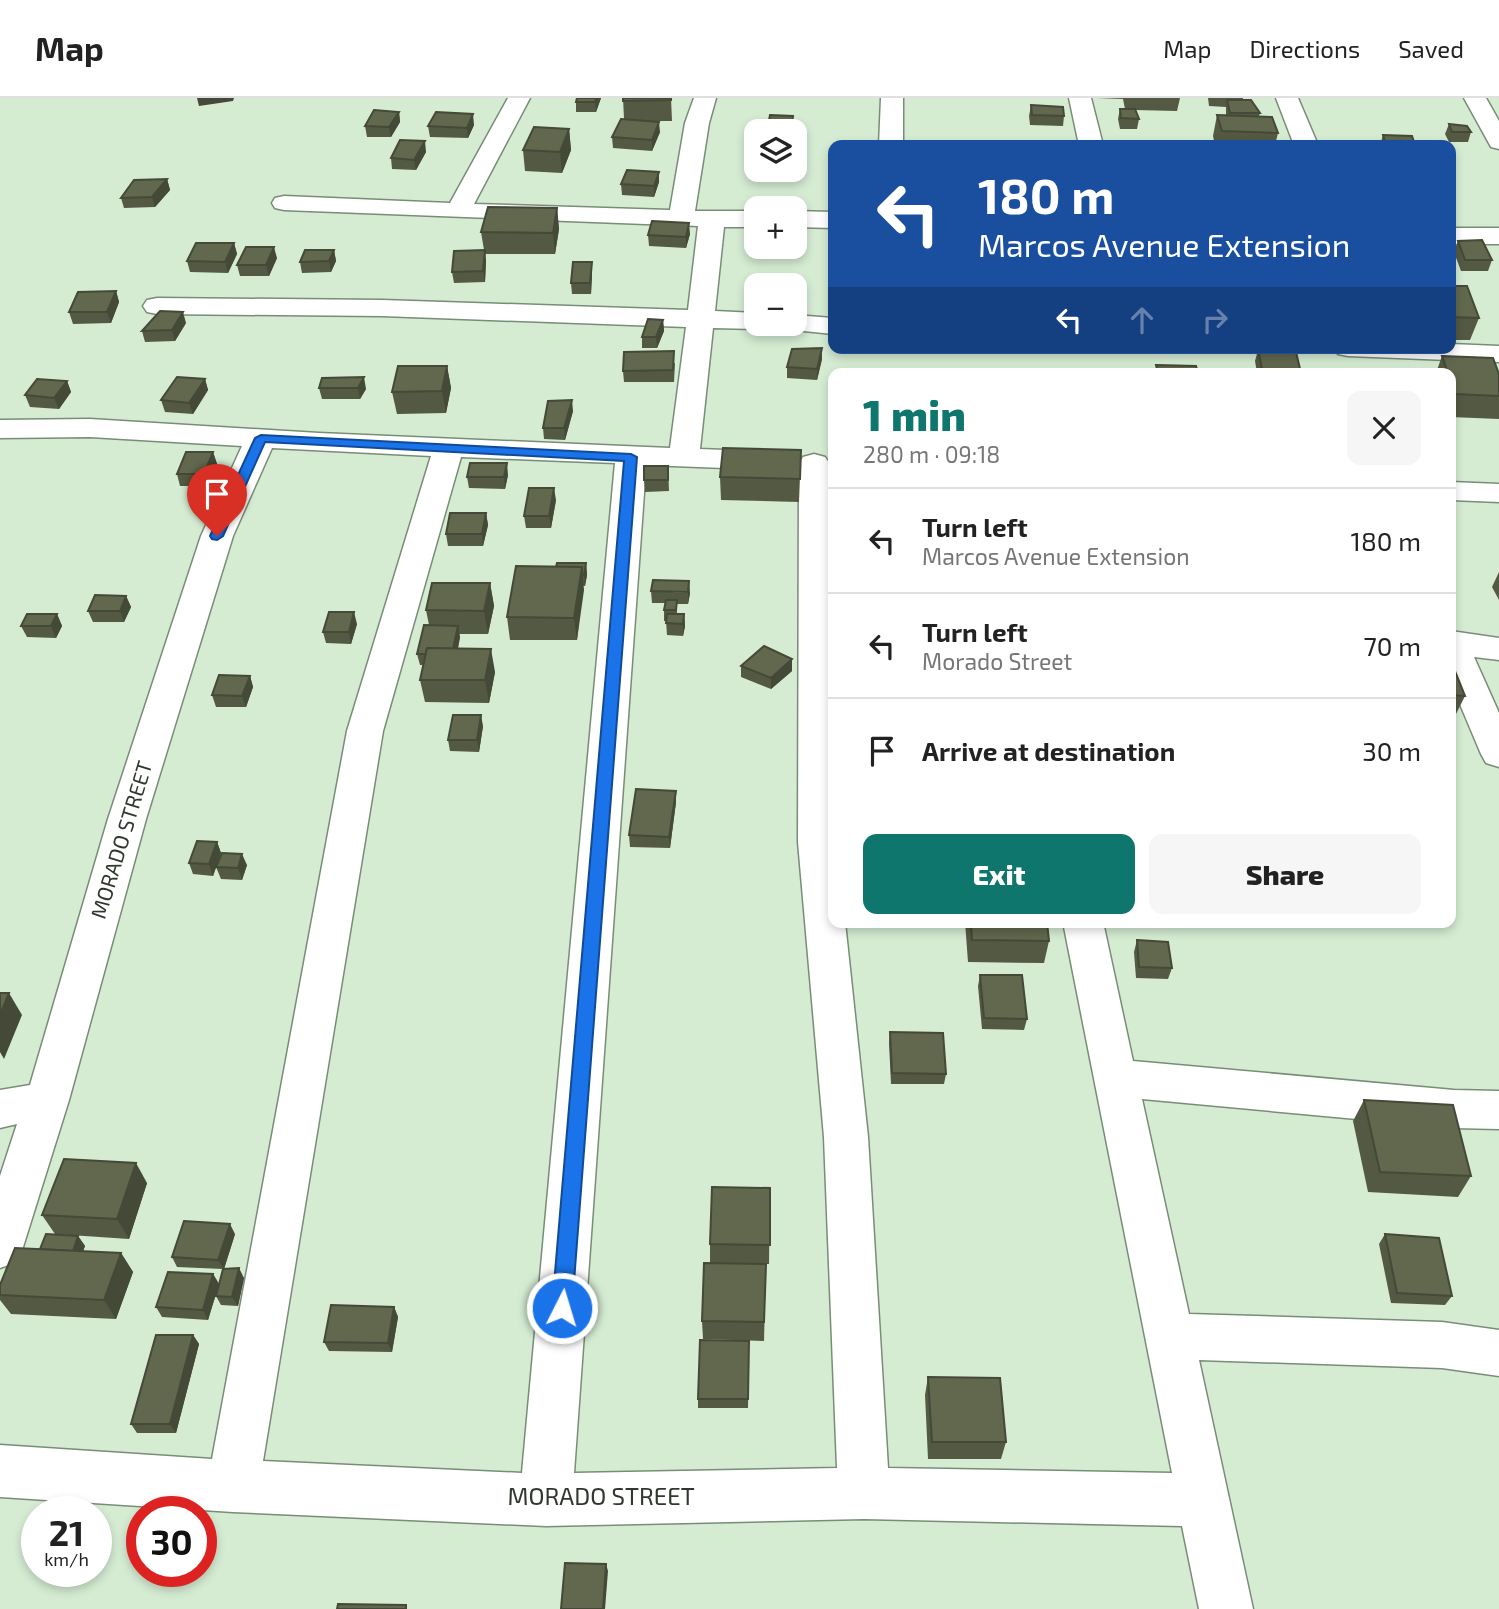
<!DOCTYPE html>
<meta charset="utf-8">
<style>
body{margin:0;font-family:"Exo 2",sans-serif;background:#f6f6f6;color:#222;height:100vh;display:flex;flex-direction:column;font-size:26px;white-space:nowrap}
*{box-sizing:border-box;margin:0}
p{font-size:23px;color:#767676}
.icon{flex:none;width:38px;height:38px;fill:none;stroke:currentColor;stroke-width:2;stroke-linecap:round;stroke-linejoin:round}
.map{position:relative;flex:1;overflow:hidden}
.drawer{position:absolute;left:828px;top:270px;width:628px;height:560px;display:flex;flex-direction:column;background:#fff;border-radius:14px;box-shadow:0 4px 10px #0003}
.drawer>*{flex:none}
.guide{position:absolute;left:828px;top:42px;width:628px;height:214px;border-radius:14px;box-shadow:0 4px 10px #0003;background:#1a4fa0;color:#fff;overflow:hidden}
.tools{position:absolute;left:744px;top:21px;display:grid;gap:14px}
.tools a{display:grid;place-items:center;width:63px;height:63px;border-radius:14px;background:#fff;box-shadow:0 4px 10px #0003;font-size:35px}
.speed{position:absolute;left:21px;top:1398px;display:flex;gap:14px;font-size:35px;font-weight:700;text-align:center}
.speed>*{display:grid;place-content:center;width:91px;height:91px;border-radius:50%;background:#fff;box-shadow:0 4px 10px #0003;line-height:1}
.speed small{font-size:18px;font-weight:400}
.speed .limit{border:10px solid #d22;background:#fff;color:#111}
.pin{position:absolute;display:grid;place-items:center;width:60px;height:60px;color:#fff;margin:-72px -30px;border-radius:50% 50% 50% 0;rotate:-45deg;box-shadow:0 0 7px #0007}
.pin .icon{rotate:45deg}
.me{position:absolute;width:77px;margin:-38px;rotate:5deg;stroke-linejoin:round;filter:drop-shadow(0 0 5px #0008)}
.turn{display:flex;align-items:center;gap:24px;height:147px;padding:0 35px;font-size:32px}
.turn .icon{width:91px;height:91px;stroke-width:2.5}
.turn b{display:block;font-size:49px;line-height:60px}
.lanes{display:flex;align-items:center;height:66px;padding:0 35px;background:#0003;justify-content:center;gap:35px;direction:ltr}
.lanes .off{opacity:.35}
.round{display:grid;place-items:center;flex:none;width:74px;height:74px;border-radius:14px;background:#f6f6f6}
.summary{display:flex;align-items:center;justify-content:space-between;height:119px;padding:0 35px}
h1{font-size:42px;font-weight:800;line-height:52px;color:#0f766e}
.primary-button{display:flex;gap:14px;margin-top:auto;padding:14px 35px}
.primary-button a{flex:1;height:80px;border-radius:14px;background:#0f766e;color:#fff;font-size:28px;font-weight:800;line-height:80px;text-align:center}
.primary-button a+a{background:#f6f6f6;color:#222}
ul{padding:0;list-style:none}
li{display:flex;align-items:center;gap:21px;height:105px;padding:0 35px;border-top:2px solid #e0e0e0}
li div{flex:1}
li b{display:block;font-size:26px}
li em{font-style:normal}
header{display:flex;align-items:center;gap:42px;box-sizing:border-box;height:98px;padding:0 35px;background:#fff;border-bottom:2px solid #e0e0e0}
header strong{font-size:33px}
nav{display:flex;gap:38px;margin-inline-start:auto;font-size:24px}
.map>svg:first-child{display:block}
</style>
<header>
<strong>Map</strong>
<nav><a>Map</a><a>Directions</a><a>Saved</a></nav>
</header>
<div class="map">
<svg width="1499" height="1511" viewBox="0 0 1499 1511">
<rect width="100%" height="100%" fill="#d5ecd3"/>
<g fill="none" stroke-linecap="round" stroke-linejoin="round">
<g stroke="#788d76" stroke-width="3">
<g id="minor">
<path d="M508 0H530L474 106 670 112 685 25 694 0H716L709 25 695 113H756V129H724L715 213 756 215V226H768L756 231 713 230 700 351 775 354 786 357 790 363 786 369 775 372 646 367 574 1375 837 1370 824 1039 798 744 799 365 803 359 814 356 825 359 829 365 833 824H845L868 1039 888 1370 1172 1375 1063 824H1103L1133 963 1454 992 1499 993V1031L1454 1030 1142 1001 1189 1216 1442 1224 1499 1232V1278L1442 1270 1199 1262 1253 1511H1199L1182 1428 864 1421 546 1428 233 1414 0 1399V1347L212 1361 347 633 431 358 272 350 233 438 146 721 69 1002 23 1149 17 1164 0 1170V1078L17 1026 0 1030V992L30 987 108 721 201 438 242 348 90 339 0 340V322L90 321 319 335 670 350 686 229 382 218 157 216 147 214 143 208 147 202 157 200 382 202 688 212 698 128 284 112 275 110 272 105 275 100 284 98 450 105ZM461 359 615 365 522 1375 263 1363 383 633Z"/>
<polygon points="881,0 903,0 903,47 879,47"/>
<polygon points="1069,0 1091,0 1103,47 1079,47"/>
<polygon points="1276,0 1298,0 1318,47 1294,47"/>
<polygon points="1464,0 1486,0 1499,23 1499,51 1491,49"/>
<polygon points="794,113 833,114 833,130 794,129"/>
<rect x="1451" y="130" width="48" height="16"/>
<polygon points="794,217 833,220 833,236 784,231 781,226 794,226"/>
<polygon points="1451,246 1499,248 1499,264 1348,258 1338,256 1334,250 1451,250"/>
<polygon points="1451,384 1499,386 1499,404 1451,402"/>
<polygon points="1451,533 1499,540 1499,562 1474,559 1499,615 1499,669 1486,665 1481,656 1451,585"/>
</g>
</g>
<use href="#minor" fill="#fff" fill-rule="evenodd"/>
</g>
<g fill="#545943">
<polygon points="577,0 601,0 596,14 576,14 576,4"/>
<polygon points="623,0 671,0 672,23 651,23 660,34 652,53 613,50 612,39 624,21"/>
<polygon points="1097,0 1180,0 1177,13 1135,12 1139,21 1137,31 1120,31 1118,21 1120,11 1125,11 1123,1"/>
<polygon points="1208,0 1243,0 1243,2 1260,15 1259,18 1278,35 1275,47 1215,47 1213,38 1217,17 1226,17 1226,9 1209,8"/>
<polygon points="1031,7 1064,18 1063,28 1030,27 1029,18"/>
<polygon points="399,14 400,24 391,39 367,39 365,28"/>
<polygon points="1449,26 1471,34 1468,44 1449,44 1445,36"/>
<polygon points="474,27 468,40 430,39 428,28"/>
<polygon points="569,31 571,52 562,75 525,73 523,52"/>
<polygon points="1383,37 1415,47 1380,47"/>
<polygon points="426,54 416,72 392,71 391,60"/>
<polygon points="659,74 659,84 654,99 622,97 621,86"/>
<polygon points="167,81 170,92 155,109 124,110 121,100"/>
<polygon points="557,110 559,131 555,156 485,156 486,163 485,184 454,185 452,174 484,152 481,134"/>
<polygon points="690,136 686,150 649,148 648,137"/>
<polygon points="1458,143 1492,162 1488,173 1461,173 1454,154"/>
<polygon points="234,145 237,156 228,175 190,174 187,163"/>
<polygon points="334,152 336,163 331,174 302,175 300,164"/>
<polygon points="277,160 269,178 240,178 237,167"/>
<polygon points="592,175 591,196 572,196 571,185"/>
<polygon points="1451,188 1479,220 1470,242 1451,242"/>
<polygon points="116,193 119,204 111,225 73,226 69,214"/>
<polygon points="663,222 664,233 657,250 642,250 642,239"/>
<polygon points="186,225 175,243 145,244 142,233"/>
<polygon points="1258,252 1301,275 1257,275 1255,263"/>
<polygon points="1442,258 1499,276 1499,321 1451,319 1451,275 1436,275"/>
<polygon points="822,261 817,282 787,280 787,269"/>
<polygon points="675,265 674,284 624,284 623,273"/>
<polygon points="447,268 451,290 446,315 397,316 392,294"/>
<polygon points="205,281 208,292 193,316 165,314 161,302"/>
<polygon points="67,283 71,294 59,311 30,309 25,297"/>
<polygon points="319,290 366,291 360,301 322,301"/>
<polygon points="573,313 565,342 544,341 543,330"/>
<polygon points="801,352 799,404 721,402 720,379"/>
<polygon points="213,354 217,366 208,388 180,388 177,376"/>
<polygon points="668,368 669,393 645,394 644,382"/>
<polygon points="508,377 505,391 469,390 467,379"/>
<polygon points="556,402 551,430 526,430 524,418"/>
<polygon points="486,415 488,427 483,448 448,448 446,436"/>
<polygon points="586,465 587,477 585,488 583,488 577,542 510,542 507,519 556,469"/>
<polygon points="1499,474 1499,502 1492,489"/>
<polygon points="490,485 494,508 488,536 459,536 460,539 458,551 495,574 489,605 425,604 420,582 423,567 420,567 417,556 429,527 426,512"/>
<polygon points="651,493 690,495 688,506 677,506 677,516 684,516 685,528 683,538 667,537 666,523 664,523 664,512 665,505 652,505"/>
<polygon points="126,498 131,509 124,524 93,524 88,513"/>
<polygon points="57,516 62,528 56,540 27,539 21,528"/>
<polygon points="357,526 351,546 326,545 323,534"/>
<polygon points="792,561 792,573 771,591 741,579 741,568"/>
<polygon points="1451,563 1465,598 1454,620 1451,620"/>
<polygon points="250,578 253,589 246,609 216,609 212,597"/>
<polygon points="483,628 479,654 450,653 448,642"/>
<polygon points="676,704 670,750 630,749 629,737"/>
<polygon points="217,744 221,755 213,778 193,776 189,765"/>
<polygon points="247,767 242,782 221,781 216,769"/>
<polygon points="965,824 1047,824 1049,843 1044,865 968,864"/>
<polygon points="1137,842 1172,870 1168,881 1136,880 1134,854"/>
<polygon points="980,877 1027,921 1024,932 982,931 978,888"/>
<polygon points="890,934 946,976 944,986 891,986 889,945"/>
<polygon points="1364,1002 1471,1078 1458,1099 1368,1094 1353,1023"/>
<polygon points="147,1085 129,1141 55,1136 42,1117"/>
<polygon points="770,1090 769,1166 766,1166 764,1243 703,1241 702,1223 710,1165 710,1146"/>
<polygon points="235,1136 224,1171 244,1180 238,1208 221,1207 216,1198 223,1171 177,1169 172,1159"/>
<polygon points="1385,1136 1452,1198 1445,1207 1391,1205 1379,1146"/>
<polygon points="78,1138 85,1148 83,1153 121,1155 133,1174 116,1221 11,1216 0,1202 0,1187 40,1151"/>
<polygon points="213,1176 219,1186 208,1222 162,1219 156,1209"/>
<polygon points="394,1209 398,1219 392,1254 329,1253 324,1244"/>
<polygon points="193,1237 199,1246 176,1335 137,1335 131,1326"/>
<polygon points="749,1243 748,1310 698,1310 698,1301"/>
<polygon points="928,1279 1006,1344 1001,1361 928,1361 925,1297"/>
</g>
<g fill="#454937">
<polygon points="197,0 234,0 233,3 199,8"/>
<polygon points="596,0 601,0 596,14 595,4"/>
<polygon points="399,14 400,24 391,39 389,29"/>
<polygon points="473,16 474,27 468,40 467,30"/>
<polygon points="659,24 660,34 652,53 652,42"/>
<polygon points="569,31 571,52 562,75 560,54"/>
<polygon points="425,43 426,54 416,72 414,62"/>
<polygon points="659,74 659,84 654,99 654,88"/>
<polygon points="167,81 170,92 155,109 152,99"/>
<polygon points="557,110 559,131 555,156 553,135"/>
<polygon points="689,125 690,136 686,150 686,139"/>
<polygon points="234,145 237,156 228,175 225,164"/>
<polygon points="274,149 277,160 269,178 266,167"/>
<polygon points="334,152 336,163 331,174 329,163"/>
<polygon points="485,152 486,163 485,184 483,173"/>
<polygon points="592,164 592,175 591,196 590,185"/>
<polygon points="116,193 119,204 111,225 107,214"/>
<polygon points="183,214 186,225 175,243 172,232"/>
<polygon points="663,222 664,233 657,250 656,239"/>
<polygon points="822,250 822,261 817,282 817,271"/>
<polygon points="447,268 451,290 446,315 442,293"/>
<polygon points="364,279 366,291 360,301 358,290"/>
<polygon points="205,281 208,292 193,316 189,305"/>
<polygon points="67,283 71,294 59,311 54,300"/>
<polygon points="572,302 573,313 565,342 564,330"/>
<polygon points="213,354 217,366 208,388 204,376"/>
<polygon points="507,365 508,377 505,391 504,379"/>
<polygon points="554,390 556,402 551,430 549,418"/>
<polygon points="486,415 488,427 483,448 482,436"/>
<polygon points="586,465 587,477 585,488 584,477"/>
<polygon points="582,469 584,492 577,542 574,520"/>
<polygon points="689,483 690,495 688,506 688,494"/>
<polygon points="490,485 494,508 488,536 484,513"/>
<polygon points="126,498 131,509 124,524 120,513"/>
<polygon points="354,514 357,526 351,546 349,534"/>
<polygon points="57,516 62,528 56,540 51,528"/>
<polygon points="684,516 685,528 683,538 683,526"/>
<polygon points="458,528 460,539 454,568 452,556"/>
<polygon points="491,551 495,574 489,605 485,582"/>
<polygon points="792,561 792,573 771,591 771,580"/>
<polygon points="250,578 253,589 246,609 242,598"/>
<polygon points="481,617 483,628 479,654 477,642"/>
<polygon points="676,693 676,704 670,750 669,739"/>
<polygon points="217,744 221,755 213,778 209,766"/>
<polygon points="242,756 247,767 242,782 238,770"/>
<polygon points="9,895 22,917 4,961 0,954 0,917"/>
<polygon points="136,1065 147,1085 129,1141 117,1121"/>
<polygon points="230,1126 235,1136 224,1171 218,1162"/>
<polygon points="78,1138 85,1148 79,1164 72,1154"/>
<polygon points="121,1155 133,1174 116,1221 104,1202"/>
<polygon points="239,1170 244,1180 238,1208 232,1199"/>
<polygon points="213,1176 219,1186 208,1222 203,1212"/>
<polygon points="394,1209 398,1219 392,1254 388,1245"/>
<polygon points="193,1237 199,1246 176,1335 170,1326"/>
<polygon points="606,1466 608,1473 605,1511 603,1511"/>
</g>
<g fill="#62684e" stroke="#454937" stroke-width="2">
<polygon points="577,0 596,0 595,4 576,4"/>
<polygon points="623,0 671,0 671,2 623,3"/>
<polygon points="1227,2 1251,2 1260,15 1230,15"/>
<polygon points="1031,7 1063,9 1064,18 1032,17"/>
<polygon points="1120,11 1135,11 1139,21 1121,20"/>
<polygon points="374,12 399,14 389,29 365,28"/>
<polygon points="436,14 473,16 467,30 428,28"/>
<polygon points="770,17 793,18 791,33 767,33"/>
<polygon points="1217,17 1272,19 1278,35 1222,33"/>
<polygon points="621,21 659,24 652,42 612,39"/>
<polygon points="1449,26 1467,28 1471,34 1452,34"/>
<polygon points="534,29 569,31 560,54 523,52"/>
<polygon points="1383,37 1412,38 1415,47 1386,47"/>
<polygon points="400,42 425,43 414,62 391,60"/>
<polygon points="627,72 659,74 654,88 621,86"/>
<polygon points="167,81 152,99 121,100 134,82"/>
<polygon points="488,109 557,110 553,135 481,134"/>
<polygon points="652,123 689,125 686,139 648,137"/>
<polygon points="1482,142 1492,162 1465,162 1458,143"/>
<polygon points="196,145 234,145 225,164 187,163"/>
<polygon points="246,149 274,149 266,167 237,167"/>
<polygon points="305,152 334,152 329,163 300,164"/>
<polygon points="485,152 483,173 452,174 454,153"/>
<polygon points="573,164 592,164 590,185 571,185"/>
<polygon points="1451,188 1467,188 1479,220 1451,219"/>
<polygon points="116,193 107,214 69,214 78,194"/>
<polygon points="160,213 183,214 172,232 142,233"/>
<polygon points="648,221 663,222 656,239 642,239"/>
<polygon points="822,250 817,271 787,269 792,251"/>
<polygon points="1258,252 1296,254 1301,275 1263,275"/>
<polygon points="674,253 673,272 623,273 624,254"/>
<polygon points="1442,258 1493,260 1499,276 1499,298 1455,296 1451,283 1451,275 1448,275"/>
<polygon points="1156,267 1196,268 1198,275 1158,275"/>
<polygon points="398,268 447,268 442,293 392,294"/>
<polygon points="177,279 205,281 189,305 161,302"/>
<polygon points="364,279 358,290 319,290 322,280"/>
<polygon points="37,281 67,283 54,300 25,297"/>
<polygon points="572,302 564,330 543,330 548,303"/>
<polygon points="723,350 801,352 800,381 720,379"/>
<polygon points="186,354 213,354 204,376 177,376"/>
<polygon points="470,365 507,365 504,379 467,379"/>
<rect x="644" y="368" width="24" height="14"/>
<polygon points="529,390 554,390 549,418 524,418"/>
<polygon points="450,415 486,415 482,436 446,436"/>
<polygon points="557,465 586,465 584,477 582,477 582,469 556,469"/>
<polygon points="516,468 582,469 574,520 507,519"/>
<polygon points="653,482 689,483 688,494 651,493"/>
<polygon points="432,485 490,485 484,513 426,512"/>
<polygon points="95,497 126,498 120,513 88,513"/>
<polygon points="666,502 677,502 676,512 664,512"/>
<polygon points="329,514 354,514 349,534 323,534"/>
<polygon points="27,516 57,516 51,528 21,528"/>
<polygon points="667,516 684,516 683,526 666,525"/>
<polygon points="424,527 458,528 453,551 427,550 426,556 417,556"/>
<polygon points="764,548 792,561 771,580 741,568"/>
<polygon points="427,550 491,551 485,582 420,582"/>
<polygon points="1451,563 1465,598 1451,597"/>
<polygon points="219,577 250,578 242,598 212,597"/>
<polygon points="453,617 481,617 477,642 448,642"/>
<polygon points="636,691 676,693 669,739 629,737"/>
<polygon points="197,743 217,744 209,766 189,765"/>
<polygon points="222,755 242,756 238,770 216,769"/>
<polygon points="971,824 1047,824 1049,843 972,842"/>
<polygon points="1137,842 1168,844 1172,870 1139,869"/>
<polygon points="980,877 1022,877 1027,921 984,920"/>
<polygon points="0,895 9,895 0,917"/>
<polygon points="890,934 943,935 946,976 892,975"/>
<polygon points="1364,1002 1453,1007 1471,1078 1380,1074"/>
<polygon points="64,1061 136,1065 117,1121 42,1117"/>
<polygon points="712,1089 770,1090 770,1147 710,1146"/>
<polygon points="184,1123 230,1126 218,1162 172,1159"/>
<polygon points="46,1136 78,1138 73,1153 40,1151"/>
<polygon points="1385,1136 1439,1140 1452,1198 1397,1195"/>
<polygon points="15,1150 121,1155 104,1202 0,1197 0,1187"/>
<polygon points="704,1165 766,1166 764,1224 702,1223"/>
<polygon points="239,1170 232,1199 216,1198 223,1171"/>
<polygon points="168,1174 213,1176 203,1212 156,1209"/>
<polygon points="331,1207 394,1209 388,1245 324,1244"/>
<polygon points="156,1237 193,1237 170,1326 131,1326"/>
<polygon points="700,1242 749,1243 748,1301 698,1301"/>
<polygon points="928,1279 1000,1280 1006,1344 932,1344"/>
<polygon points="565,1465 606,1466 603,1511 561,1511"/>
<polygon points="338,1506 406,1507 406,1511 337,1511"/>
</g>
<polygon fill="#1a73e8" stroke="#114b97" stroke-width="2" points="261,337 631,356 637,359 572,1210 569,1217 562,1219 555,1217 552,1210 624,363 265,344 223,438 217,442 212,441 210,438 255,340"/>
<g text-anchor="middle" stroke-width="7" stroke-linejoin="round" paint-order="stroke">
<g font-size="21" fill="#2f372e" stroke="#fff">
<text transform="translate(122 742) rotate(-73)" y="7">MORADO STREET</text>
</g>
<g font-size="24" fill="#2f372e" stroke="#fff">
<text x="601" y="1407">MORADO STREET</text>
</g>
</g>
</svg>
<div class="tools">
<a><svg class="icon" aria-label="layers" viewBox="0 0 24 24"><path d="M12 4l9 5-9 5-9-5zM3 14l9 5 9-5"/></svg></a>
<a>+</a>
<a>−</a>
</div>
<div class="speed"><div>21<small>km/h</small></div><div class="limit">30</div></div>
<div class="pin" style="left:217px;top:438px;background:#d93025"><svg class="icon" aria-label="arrive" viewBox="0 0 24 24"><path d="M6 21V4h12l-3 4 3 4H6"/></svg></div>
<svg class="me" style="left:562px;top:1210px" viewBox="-20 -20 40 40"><circle r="17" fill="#1a73e8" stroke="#fff" stroke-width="3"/><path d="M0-11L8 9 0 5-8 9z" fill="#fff"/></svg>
<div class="guide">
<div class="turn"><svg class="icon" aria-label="left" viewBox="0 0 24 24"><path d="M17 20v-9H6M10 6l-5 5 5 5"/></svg><div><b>180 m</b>Marcos Avenue Extension</div></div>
<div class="lanes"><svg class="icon" aria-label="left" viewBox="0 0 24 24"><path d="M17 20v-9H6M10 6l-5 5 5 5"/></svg><svg class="icon off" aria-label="ahead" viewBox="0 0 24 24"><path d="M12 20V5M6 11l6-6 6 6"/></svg><svg class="icon off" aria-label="right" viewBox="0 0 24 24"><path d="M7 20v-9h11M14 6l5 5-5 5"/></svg></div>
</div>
<section class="drawer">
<div class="summary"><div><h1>1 min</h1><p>280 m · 09:18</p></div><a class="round"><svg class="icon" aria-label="close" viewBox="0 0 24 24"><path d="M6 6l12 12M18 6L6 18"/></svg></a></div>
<ul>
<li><svg class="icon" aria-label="left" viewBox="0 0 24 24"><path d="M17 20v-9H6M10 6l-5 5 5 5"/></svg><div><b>Turn left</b><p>Marcos Avenue Extension</p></div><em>180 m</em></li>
<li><svg class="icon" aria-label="left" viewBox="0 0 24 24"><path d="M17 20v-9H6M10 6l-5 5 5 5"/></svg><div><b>Turn left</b><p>Morado Street</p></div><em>70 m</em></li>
<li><svg class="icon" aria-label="arrive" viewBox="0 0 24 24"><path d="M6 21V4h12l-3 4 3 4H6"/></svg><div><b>Arrive at destination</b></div><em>30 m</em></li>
</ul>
<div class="primary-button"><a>Exit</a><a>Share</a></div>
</section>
</div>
